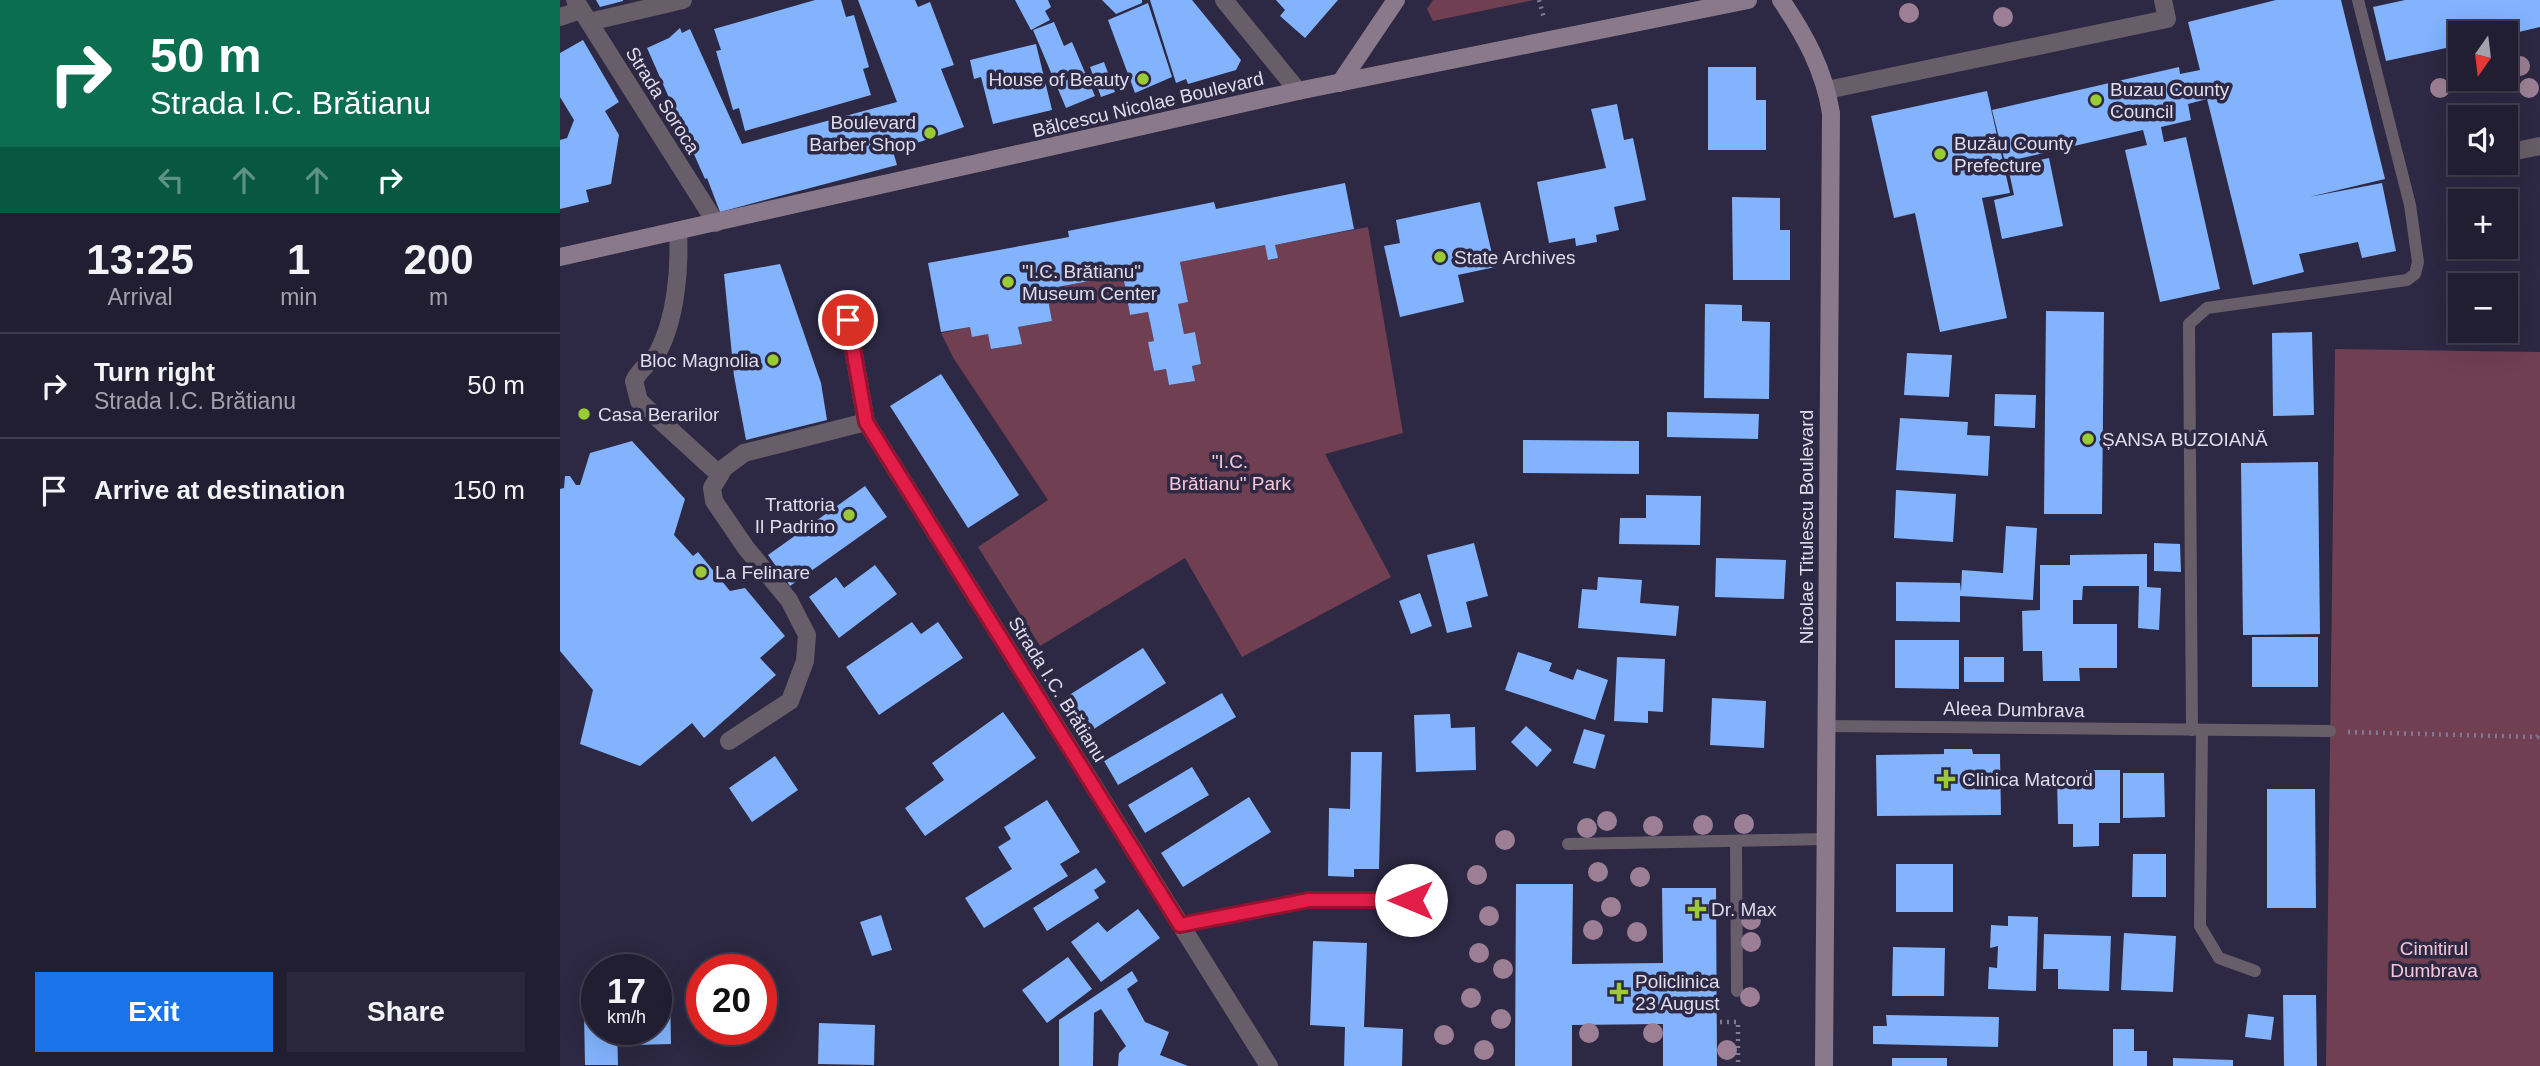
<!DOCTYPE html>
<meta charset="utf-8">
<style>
body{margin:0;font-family:Arial,sans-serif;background:#2a273a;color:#f1f3f6;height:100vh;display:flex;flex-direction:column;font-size:26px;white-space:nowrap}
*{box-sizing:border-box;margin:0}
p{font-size:23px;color:#a2a2ac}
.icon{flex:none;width:38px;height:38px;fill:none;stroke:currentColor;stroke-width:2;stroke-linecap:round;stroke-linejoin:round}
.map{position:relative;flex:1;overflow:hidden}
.drawer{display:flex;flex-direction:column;background:#221e32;width:560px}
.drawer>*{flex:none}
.guide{background:#0b6e4f;color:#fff;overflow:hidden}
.needle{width:46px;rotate:194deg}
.fabs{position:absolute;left:1888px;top:21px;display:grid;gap:14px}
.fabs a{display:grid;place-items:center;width:70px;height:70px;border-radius:0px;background:#221e32;box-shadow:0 7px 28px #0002,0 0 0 2px #3f3c4d;font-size:35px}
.speed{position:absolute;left:21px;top:954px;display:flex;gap:14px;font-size:35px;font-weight:700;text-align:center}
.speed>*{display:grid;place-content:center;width:91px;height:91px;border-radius:50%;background:#221e32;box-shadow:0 7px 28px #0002,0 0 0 2px #3f3c4d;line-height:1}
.speed small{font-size:18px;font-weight:400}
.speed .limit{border:10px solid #d22;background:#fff;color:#111}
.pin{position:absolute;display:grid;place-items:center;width:60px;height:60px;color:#fff;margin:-30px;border:4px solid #fff;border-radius:50%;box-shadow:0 2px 7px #0007}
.me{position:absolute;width:77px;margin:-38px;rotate:270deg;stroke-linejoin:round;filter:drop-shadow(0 0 5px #0008)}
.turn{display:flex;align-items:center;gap:24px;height:147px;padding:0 35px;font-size:32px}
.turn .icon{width:91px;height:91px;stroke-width:2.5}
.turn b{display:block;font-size:49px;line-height:60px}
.lanes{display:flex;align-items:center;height:66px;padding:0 35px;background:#0003;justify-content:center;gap:35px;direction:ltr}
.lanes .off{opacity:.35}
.eta{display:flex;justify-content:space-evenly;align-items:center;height:119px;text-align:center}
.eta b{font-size:42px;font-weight:700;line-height:49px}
.cta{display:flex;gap:14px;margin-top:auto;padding:14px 35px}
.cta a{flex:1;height:80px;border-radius:0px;background:#1a73e8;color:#fff;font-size:28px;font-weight:700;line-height:80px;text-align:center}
.cta a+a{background:#2a273a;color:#f1f3f6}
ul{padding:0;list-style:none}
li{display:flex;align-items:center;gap:21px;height:105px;padding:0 35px;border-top:2px solid #3f3c4d}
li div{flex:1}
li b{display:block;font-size:26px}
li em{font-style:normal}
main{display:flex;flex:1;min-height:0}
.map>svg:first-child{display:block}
</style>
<main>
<section class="drawer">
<div class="guide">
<div class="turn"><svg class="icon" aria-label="right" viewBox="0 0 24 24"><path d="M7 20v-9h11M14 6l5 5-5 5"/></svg><div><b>50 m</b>Strada I.C. Brătianu</div></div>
<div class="lanes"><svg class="icon off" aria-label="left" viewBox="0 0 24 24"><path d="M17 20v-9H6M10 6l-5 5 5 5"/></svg><svg class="icon off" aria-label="ahead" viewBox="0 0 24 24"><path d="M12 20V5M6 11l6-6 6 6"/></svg><svg class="icon off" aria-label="ahead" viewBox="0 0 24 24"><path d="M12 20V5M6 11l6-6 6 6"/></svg><svg class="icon" aria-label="right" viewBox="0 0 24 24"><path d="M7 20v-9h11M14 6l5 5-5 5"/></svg></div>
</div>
<div class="eta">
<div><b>13:25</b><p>Arrival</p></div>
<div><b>1</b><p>min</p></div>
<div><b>200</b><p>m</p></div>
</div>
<ul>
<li><svg class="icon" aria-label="right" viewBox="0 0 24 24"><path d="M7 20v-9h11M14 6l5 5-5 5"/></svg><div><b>Turn right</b><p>Strada I.C. Brătianu</p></div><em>50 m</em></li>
<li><svg class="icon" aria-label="arrive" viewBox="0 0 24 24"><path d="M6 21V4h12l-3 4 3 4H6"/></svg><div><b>Arrive at destination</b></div><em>150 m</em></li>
</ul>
<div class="cta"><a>Exit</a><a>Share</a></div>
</section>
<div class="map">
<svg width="1980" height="1066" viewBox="0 0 1980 1066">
<rect width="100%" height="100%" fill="#2d2843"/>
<g fill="#703f51">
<polygon points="873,0 974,0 873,21 867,9"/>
<polygon points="808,227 843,433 765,454 831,577 682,657 625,558 480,646 418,547 488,500 394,359 381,333 410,327 428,334 432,349 461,344 458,327 492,321 486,289 563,275 570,315 588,312 594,341 588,342 594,371 606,369 609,385 634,381 632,366 641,364 635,332 624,334 618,304 628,302 620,262 705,245 709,260 717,258 715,245"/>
<polygon points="1775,349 1980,352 1980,1066 1766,1066"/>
</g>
<g fill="#82b3fc">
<polygon points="36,0 63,0 63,1 40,7"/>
<polygon points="255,0 281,0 286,17 294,15 309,67 303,69 311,95 185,131 179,108 173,110 156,51 161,50 154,29"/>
<polygon points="298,0 355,0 358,7 370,2 394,65 381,69 404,127 333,151 337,165 160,212 147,178 145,179 87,48 109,38 120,28 122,33 130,29 182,144 337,102"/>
<polygon points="455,0 488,0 491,7 485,11 490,20 471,30"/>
<polygon points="542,0 582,0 582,3 556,14"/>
<polygon points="590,0 632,0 681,60 676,70 628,84 626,79 616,83"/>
<polygon points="716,0 778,0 745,38 720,16 725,10"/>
<polygon points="1716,0 1781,0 1825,179 1749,197 1822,183 1836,251 1802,258 1798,242 1739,254 1744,272 1693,285 1647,99 1628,104 1631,120 1601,127 1604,142 1626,137 1660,289 1600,302 1565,150 1587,145 1583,130 1445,162 1432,110 1619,67 1620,74 1640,70 1628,22"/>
<polygon points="1845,0 1980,0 1980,27 1946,35 1900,33 1900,45 1826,61 1813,7"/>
<polygon points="588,3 612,77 575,93 548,20"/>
<polygon points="494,22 504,46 512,42 535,96 506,108 473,30"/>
<polygon points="23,40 59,102 45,111 59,135 51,184 26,190 29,202 0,209 0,140 7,138 14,120 0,97 0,53"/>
<polygon points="476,44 492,110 433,124 421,77 414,79 410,60"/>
<polygon points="544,62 555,92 541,97 530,67"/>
<polygon points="1148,67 1196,67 1196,100 1206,100 1206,150 1148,150"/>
<polygon points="1427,91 1450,193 1422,198 1447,318 1380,332 1355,213 1334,218 1311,116"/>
<polygon points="1057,104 1064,140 1073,138 1086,200 1054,207 1059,230 1036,235 1037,242 1016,246 1015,238 989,243 977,182 1046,168 1031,109"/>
<polygon points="1489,158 1503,226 1442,239 1434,200 1454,195 1448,167"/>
<polygon points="785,183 794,229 715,245 718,258 708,260 705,245 620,262 628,302 618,304 624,334 635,332 641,364 632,366 635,381 609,385 606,369 594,371 588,342 594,341 588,312 570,315 563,275 486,289 492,321 458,327 462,344 431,349 428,334 412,337 410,327 381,332 368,263 509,237 508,231 654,202 656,209"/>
<polygon points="1172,197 1220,198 1220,230 1230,230 1230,280 1173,280"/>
<polygon points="920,202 935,267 898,275 904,302 840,317 824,246 840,243 836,220"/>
<polygon points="220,264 261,383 267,420 186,440 174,376 164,274"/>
<polygon points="1145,304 1182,305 1182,321 1210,322 1209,399 1144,398"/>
<polygon points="1486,311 1544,312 1542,514 1484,514"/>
<polygon points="1752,332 1754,415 1713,416 1712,333"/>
<polygon points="1347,353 1392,355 1389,397 1344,395"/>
<polygon points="381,374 459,495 408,528 330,406"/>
<polygon points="1435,394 1476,395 1475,428 1434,426"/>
<polygon points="1107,412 1199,414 1198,439 1107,437"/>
<polygon points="1340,418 1408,422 1407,435 1430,436 1428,476 1336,470"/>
<polygon points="963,440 1079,441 1079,474 963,473"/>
<polygon points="72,441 125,499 114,535 133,556 138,552 170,591 185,588 225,636 200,658 216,675 144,738 132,723 80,766 20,744 33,690 0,651 0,489 4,488 5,476 10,476 16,485 20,485 30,453"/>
<polygon points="1758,462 1760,634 1683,635 1681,463"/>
<polygon points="305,486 327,517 230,586 208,555"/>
<polygon points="1336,490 1396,494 1393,542 1334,538"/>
<polygon points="1086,495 1141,496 1140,545 1059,544 1060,518 1086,518"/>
<polygon points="1446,526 1477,528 1473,600 1400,596 1400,622 1336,621 1336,582 1400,583 1401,592 1402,570 1443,573"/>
<polygon points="914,543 928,596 906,602 912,627 887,633 867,555"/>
<polygon points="1594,543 1620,544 1621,572 1594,571"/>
<polygon points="1587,554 1587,587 1601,588 1599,630 1578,628 1579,586 1523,586 1522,600 1513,600 1513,624 1557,624 1557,668 1519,668 1520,681 1483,681 1482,651 1463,651 1462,611 1480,610 1480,565 1510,565 1510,555"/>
<polygon points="1156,558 1226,560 1224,599 1155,597"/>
<polygon points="315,565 337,594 279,638 249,597 276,577 284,588"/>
<polygon points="1038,577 1082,580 1080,603 1119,606 1116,636 1018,628 1022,589 1037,590"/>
<polygon points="860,593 872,626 851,634 839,601"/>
<polygon points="352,622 361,634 378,622 403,658 319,715 286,667"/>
<rect x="1692" y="637" width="66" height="50"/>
<polygon points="1335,640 1399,640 1399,689 1335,688"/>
<polygon points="583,648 606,683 526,734 503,699"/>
<polygon points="958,652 992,663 989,671 1013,680 1017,669 1048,680 1035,720 945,690"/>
<polygon points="1057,657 1105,659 1103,712 1088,711 1088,723 1054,721"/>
<rect x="1404" y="657" width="40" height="25"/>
<polygon points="662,693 676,717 558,785 544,761"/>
<polygon points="1152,698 1206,701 1204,748 1150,745"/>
<polygon points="443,712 476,758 365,836 345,808 384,780 372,763"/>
<polygon points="890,714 891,728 915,727 916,770 856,772 854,715"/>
<polygon points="966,726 992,750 977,767 951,742"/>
<polygon points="1024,729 1045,735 1035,769 1013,763"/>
<polygon points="1384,749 1412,749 1413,754 1440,754 1441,815 1317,816 1316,755 1384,754"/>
<polygon points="791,752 822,752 819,869 794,869 794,877 768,876 769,808 790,809"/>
<polygon points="215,756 238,790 192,822 169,788"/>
<polygon points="632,767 649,795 585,833 568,805"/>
<polygon points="1526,770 1560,770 1560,823 1539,823 1539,846 1513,847 1513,824 1498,824 1497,778 1526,777"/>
<polygon points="1563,773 1604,773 1605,817 1563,818"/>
<polygon points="1707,789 1755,789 1756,908 1707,908"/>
<polygon points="689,797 711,832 623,887 601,853"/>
<polygon points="487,800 520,852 500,864 508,876 424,928 405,898 452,869 438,847 451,839 444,827"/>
<polygon points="1573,854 1606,854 1606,897 1572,897"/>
<rect x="1336" y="864" width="57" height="48"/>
<polygon points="536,868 546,882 534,890 539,898 487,931 473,908"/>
<polygon points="956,884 1013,884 1012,964 1103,963 1102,888 1156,888 1157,1066 1103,1066 1103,1024 1012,1025 1012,1066 955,1066"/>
<polygon points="578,909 600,938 541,982 511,942 538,922 547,932"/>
<polygon points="321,915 332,950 312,956 300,922"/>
<polygon points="1448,916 1478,917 1476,991 1428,989 1429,967 1437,968 1438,946 1430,948 1431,925 1448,926"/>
<polygon points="1564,933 1616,936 1613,992 1561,990"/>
<polygon points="1484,934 1551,936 1549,991 1498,989 1498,969 1483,969"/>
<polygon points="753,941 807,943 804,1027 843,1029 842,1066 784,1066 785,1027 750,1025"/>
<polygon points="1333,947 1385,948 1384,996 1332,996"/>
<polygon points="508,957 532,989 487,1023 462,990"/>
<polygon points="572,971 578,981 567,989 585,1022 609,1032 600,1055 628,1066 558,1066 559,1053 566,1046 541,1009 534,1013 533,1066 499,1066 499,1020"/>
<polygon points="96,988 110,988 111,1044 73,1045 73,1029 96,1029"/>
<polygon points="1723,995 1756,995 1757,1066 1724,1066"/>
<polygon points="24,1012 37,1012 37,1029 57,1029 58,1065 25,1065"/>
<polygon points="1688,1014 1714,1017 1711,1040 1685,1037"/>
<polygon points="1326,1015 1439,1017 1438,1047 1313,1044 1313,1026 1327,1026"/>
<polygon points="259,1023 315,1025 314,1065 258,1064"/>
<polygon points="1553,1029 1574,1029 1574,1051 1587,1051 1587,1066 1553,1066"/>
<rect x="1332" y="1058" width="55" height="8"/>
<polygon points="1613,1058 1673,1060 1673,1066 1613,1066"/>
</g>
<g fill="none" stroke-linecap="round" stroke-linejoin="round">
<g stroke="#7f7b92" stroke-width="4.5" stroke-dasharray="2 5" stroke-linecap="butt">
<polyline points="979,0 984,18"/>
<polyline points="1788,732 1977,737 1980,732"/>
<polyline points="1160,1022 1178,1022 1178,1066"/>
</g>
<g stroke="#685e69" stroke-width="12">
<polyline points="1266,726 1770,731"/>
<polyline points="1632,730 1629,324 1647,308 1847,280 1855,274 1858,262 1850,205 1798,0"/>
<polyline points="1642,730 1640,926 1659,958 1695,971"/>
<polyline points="1176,841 1177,991"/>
<polyline points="1008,844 1265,839"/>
<polyline points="620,925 749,899 851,900"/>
</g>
<g stroke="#685e69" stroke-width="18">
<polyline points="15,0 156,223"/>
<polyline points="664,0 738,91"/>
<polyline points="0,17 21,10"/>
<polyline points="29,22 123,0"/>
<polyline points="1267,90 1607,19 1603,0"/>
<polyline points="1946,153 1980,146"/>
<path d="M118 232C120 269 116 318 98 352 93 361 81 367 74 381L79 401 160 475"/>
<polyline points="288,320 306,422 709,1066"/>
<polyline points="169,741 230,701 245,661 247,635 229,600 186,548 154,501 152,488 164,468 184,453 306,422"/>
</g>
<g stroke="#8a798b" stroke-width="18">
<path d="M1221 0C1245 35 1264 70 1271 113L1264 1066"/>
<polyline points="780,83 836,0"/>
<polyline points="0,257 738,91 1188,0"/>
</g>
</g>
<g fill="#9c7f94">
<circle cx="1349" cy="13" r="10"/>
<circle cx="1443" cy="17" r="10"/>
<circle cx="1960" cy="66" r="10"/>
<circle cx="1880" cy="88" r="10"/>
<circle cx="1969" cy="88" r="10"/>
<circle cx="1047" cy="821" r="10"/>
<circle cx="1184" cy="824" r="10"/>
<circle cx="1143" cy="825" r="10"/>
<circle cx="1093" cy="826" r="10"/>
<circle cx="1027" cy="828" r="10"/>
<circle cx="945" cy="840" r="10"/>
<circle cx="1038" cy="872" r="10"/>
<circle cx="917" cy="875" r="10"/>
<circle cx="1080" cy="877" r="10"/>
<circle cx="1051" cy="907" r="10"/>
<circle cx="929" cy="916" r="10"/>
<circle cx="1191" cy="920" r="10"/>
<circle cx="1033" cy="930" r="10"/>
<circle cx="1077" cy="932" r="10"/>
<circle cx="1191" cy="942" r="10"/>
<circle cx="919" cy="953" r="10"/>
<circle cx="943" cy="969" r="10"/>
<circle cx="1190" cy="997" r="10"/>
<circle cx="911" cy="998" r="10"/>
<circle cx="941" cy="1019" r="10"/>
<circle cx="1029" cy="1033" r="10"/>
<circle cx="1093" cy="1033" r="10"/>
<circle cx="884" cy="1035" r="10"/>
<circle cx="924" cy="1050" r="10"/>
<circle cx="1167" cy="1050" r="10"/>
</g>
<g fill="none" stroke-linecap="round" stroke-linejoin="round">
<g stroke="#92132f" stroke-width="18">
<polyline id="route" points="288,320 306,422 620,925 749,900 851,900"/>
</g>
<use href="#route" stroke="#e11d48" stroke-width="12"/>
</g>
<g fill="#9acb35" stroke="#2d2843" stroke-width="2.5">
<circle cx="583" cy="79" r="7"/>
<circle cx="1536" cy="100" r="7"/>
<circle cx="370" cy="133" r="7"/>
<circle cx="1380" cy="154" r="7"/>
<circle cx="880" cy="257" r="7"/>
<circle cx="448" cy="282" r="7"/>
<circle cx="213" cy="360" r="7"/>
<circle cx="24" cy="414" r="7"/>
<circle cx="1528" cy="439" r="7"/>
<circle cx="289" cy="515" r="7"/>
<circle cx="141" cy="572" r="7"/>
<path d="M1382.5 768.5h7v7h7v7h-7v7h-7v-7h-7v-7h7z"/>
<path d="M1133.5 898.5h7v7h7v7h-7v7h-7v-7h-7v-7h7z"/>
<path d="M1055.5 981.5h7v7h7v7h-7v7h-7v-7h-7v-7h7z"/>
</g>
<g text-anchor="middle" stroke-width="7" stroke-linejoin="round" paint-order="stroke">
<g font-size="19" fill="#dfddee" stroke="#2d2843" text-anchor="start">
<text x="569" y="86" text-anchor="end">House of Beauty</text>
<text x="1550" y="96">Buzau County<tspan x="1550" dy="22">Council</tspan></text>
<text x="356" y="129" text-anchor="end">Boulevard<tspan x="356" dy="22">Barber Shop</tspan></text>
<text x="1394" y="150">Buzău County<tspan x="1394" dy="22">Prefecture</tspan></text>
<text x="894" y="264">State Archives</text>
<text x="462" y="278">"I.C. Brătianu"<tspan x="462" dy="22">Museum Center</tspan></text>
<text x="199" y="367" text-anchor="end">Bloc Magnolia</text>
<text x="38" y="421">Casa Berarilor</text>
<text x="1542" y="446">ȘANSA BUZOIANĂ</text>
<text x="275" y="511" text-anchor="end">Trattoria<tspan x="275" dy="22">Il Padrino</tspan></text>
<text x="155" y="579">La Felinare</text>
<text x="1402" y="786">Clinica Matcord</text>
<text x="1151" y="916">Dr. Max</text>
<text x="1075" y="988">Policlinica<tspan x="1075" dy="22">23 August</tspan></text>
</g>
<g font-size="19" fill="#dfddee" stroke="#2d2843">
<text transform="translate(103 100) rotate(58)" y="7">Strada Soroca</text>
<text transform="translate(588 104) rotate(-13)" y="7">Bălcescu Nicolae Boulevard</text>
<text transform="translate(1246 527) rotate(-90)" y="7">Nicolae Titulescu Boulevard</text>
<text transform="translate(498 689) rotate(58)" y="7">Strada I.C. Brătianu</text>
<text transform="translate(1454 709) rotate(1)" y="7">Aleea Dumbrava</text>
</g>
<g font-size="19" fill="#f7c6d6" stroke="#2d2843">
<text x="670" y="468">"I.C.<tspan x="670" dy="22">Brătianu" Park</tspan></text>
<text x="1874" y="955">Cimitirul<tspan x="1874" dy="22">Dumbrava</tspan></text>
</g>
</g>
</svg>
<div class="fabs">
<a><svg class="needle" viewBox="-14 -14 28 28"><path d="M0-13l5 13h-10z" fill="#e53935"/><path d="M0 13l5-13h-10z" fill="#a2a2ac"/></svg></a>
<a><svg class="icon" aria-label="sound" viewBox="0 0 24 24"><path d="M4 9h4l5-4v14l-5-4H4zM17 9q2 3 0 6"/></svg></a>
<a>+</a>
<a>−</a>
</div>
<div class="speed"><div>17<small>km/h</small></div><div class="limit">20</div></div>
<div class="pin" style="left:288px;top:320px;background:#d93025"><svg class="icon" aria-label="arrive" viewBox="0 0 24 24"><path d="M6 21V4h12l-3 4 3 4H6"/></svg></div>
<svg class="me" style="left:851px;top:900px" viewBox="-20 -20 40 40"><circle r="19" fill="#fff"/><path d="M0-13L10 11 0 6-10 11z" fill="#e11d48"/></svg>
</div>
</main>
